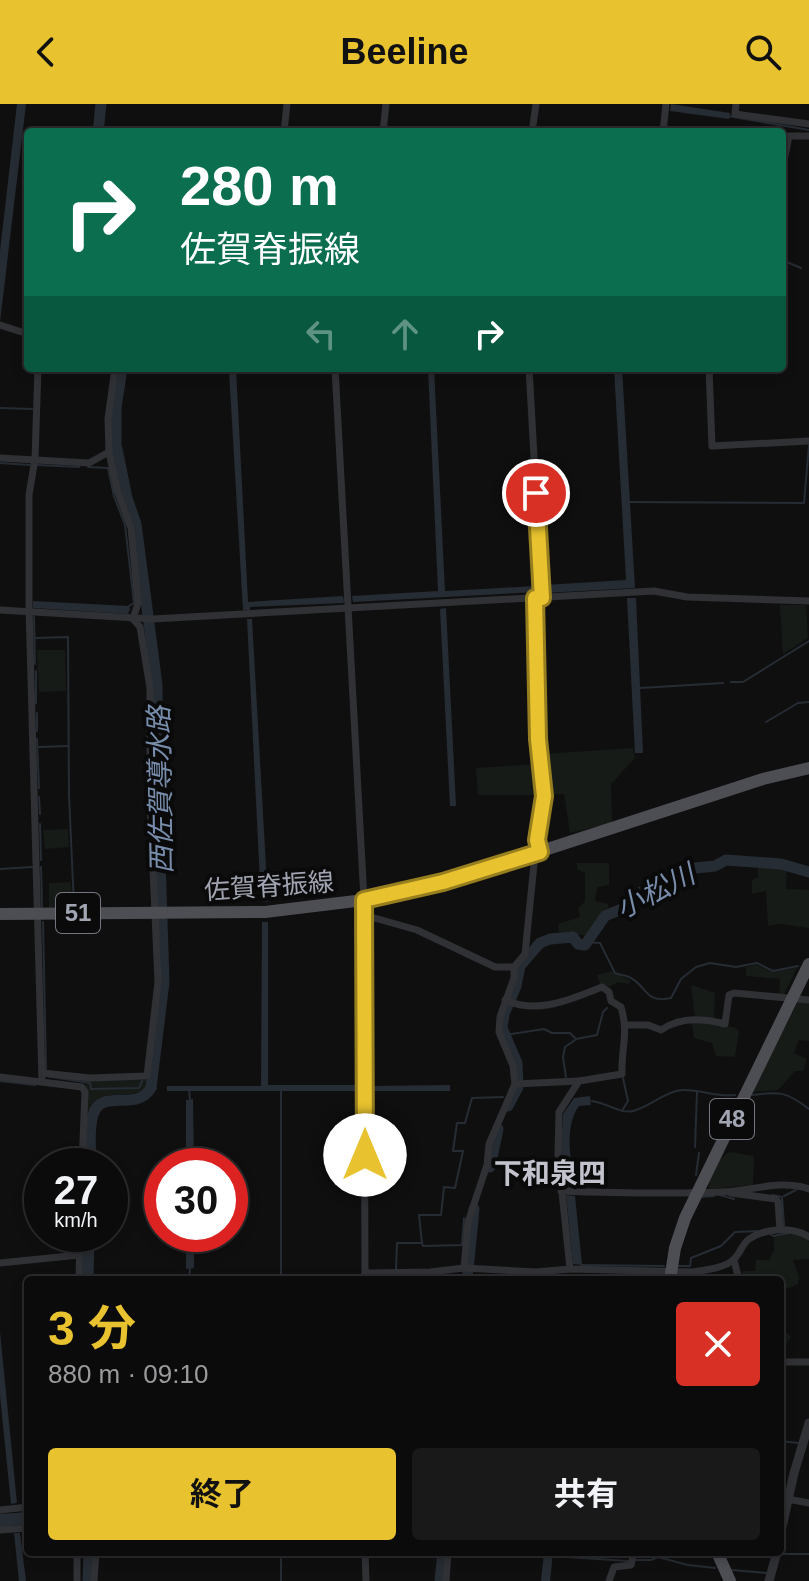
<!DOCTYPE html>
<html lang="ja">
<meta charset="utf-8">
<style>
body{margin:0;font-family:Helvetica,"Noto Sans JP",sans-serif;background:#19191a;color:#f1f3f6;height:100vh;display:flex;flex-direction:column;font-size:30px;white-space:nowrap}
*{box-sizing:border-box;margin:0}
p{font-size:26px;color:#9a9b9d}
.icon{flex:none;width:44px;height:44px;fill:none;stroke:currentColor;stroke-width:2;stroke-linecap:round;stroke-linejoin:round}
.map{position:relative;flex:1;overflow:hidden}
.panel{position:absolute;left:24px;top:1172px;width:760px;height:280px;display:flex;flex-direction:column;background:#0b0b0c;border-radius:8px;box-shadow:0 4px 12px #0003,0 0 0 2px #2b2b2d}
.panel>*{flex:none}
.hud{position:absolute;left:24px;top:24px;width:762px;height:244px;border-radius:8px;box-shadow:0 4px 12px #0003,0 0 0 2px #2b2b2d;background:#0b6e4f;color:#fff;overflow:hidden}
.speed{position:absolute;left:24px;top:1044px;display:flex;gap:16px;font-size:40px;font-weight:700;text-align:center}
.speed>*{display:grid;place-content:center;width:104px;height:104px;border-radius:50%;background:#0b0b0c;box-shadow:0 4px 12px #0003,0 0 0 2px #2b2b2d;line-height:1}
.speed small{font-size:20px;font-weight:400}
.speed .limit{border:12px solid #d22;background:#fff;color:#111}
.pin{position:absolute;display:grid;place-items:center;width:68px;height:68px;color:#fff;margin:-34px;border:4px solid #fff;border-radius:50%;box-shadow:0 2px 8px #0007}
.me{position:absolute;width:88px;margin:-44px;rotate:0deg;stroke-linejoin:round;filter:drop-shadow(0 0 6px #0008)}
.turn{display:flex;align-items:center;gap:28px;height:168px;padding:0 24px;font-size:36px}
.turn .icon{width:104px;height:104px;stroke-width:2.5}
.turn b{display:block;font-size:56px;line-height:68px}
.lanes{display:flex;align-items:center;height:76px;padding:0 24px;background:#0003;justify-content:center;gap:40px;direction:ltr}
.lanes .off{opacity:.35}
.round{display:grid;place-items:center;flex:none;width:84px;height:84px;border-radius:8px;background:#19191a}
.overview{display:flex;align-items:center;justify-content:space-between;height:136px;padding:0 24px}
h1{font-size:48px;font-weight:700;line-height:60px;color:#e8c32f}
.primary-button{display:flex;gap:16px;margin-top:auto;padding:16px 24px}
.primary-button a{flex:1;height:92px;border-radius:8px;background:#e8c32f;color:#111;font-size:32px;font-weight:700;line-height:92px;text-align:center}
.primary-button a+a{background:#19191a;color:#f1f3f6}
header{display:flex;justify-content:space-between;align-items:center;height:104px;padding:0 24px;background:#e8c32f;color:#111;font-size:36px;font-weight:700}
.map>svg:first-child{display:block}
</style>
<header><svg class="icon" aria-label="back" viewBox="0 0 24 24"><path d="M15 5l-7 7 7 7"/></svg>Beeline<svg class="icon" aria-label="search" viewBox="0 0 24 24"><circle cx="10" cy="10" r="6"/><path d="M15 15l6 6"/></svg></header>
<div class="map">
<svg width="809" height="1477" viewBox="0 0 809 1477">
<rect width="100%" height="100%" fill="#0f0f10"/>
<g fill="#161b17">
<polygon points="780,501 806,501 808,534 783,550"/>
<polygon points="37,546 65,546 66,587 39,588"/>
<polygon points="633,644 635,654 611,680 612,719 570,729 564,690 546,691 542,650"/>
<polygon points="538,660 541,691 478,691 476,664"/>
<polygon points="68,725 69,743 45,745 43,726"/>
<polygon points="577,759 609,759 609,781 597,783 595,797 608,800 608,804 595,818 587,832 559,828 558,820 580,813 578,805 585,797 585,769 577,765"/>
<polygon points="758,760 787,764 786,785 809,786 809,824 780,820 768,822 766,787 752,790 752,776 758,773"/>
<polygon points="71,778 72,803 49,804 49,779"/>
<polygon points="757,861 772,868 797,864 784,890 779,890 780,875 746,872 746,863"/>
<polygon points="612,867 631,877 628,880 618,878 609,883 600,880 597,871"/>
<polygon points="691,881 715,889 714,919 736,924 739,928 735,953 716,952 712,939 694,934 692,919 695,914"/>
<polygon points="799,896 809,897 809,937 799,936 794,949 807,955 803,967 795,967 778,986 751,988"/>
<path d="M86 976H148L146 985C134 992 123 990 110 991 80 994 88 1040 88 1062H84Z"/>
<path d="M730 1048 754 1052 753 1081 709 1085C707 1074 719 1053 730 1048Z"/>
<polygon points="792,1130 802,1132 809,1138 809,1155 793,1156 799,1173 798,1180 782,1187 782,1196 786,1202 781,1223 791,1233 784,1243 780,1241 780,1176 742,1176 742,1167 755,1167 756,1156 769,1156 774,1146 774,1132"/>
</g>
<g fill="#262c33">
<polygon points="17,0 26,0 0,218 0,147"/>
<polygon points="671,0 730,9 729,15 670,7"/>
<polygon points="145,264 236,264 248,498 343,492 344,499 250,503 250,506 243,506 229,267"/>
<polygon points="428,264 434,264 445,487 536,482 537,488 353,498 352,492 438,487"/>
<polygon points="614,264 622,264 635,484 545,489 544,481 626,476"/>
<polygon points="627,494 636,494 643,649 635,649"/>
<polygon points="33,497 129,502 130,505 128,510 33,504"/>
<polygon points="446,504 456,702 450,702 440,505"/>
<polygon points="247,515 252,515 268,798 261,798"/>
<polygon points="262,818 268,818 268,981 360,981 360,987 167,987 167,982 261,982"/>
<polygon points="450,981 450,987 371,987 371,982"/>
<path d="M590 992 591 1001 579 1002C563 1023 572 1059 574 1083L565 1084 561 1044 563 1010 574 994Z"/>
<polygon points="193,995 194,1062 186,1062 186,996"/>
<polygon points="566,1091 575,1092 582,1161 573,1160"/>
<polygon points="186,1130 194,1130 194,1164 186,1165"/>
<polygon points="0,1228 17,1399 11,1400 0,1291"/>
<polygon points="28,1408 28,1420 0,1423 0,1410"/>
<polygon points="14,1429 20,1429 26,1477 19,1477"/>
<polygon points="544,1448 553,1448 550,1477 541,1477"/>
</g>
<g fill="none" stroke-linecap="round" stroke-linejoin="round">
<g stroke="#262c33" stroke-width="2">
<polyline points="728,12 809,26"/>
<polyline points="782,156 801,164"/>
<polyline points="782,261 784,261"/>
<polyline points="0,304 32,305"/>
<polyline points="0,359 30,361"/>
<polyline points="37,361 79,363"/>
<polyline points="88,363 108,364 114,392 125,421 134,499 129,502"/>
<polyline points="627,398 804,399 809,341"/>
<polyline points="34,513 35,560"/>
<polyline points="35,534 68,533 69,691 74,802"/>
<polyline points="36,567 36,599"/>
<polyline points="731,578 743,578 809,537"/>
<polyline points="640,584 723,579"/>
<polyline points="37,609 37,627"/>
<polyline points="766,618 798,599 809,598"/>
<polyline points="37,635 39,684"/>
<polyline points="39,643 68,642"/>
<polyline points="39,693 40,710"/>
<polyline points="40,720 41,756"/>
<polyline points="41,763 42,803"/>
<polyline points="0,765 32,763"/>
<polyline points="43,818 46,966"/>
<path d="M587 838 600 839 615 869C620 871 625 871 629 873 647 881 644 900 671 894L681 875 696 863 710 859 736 863 757 859 773 867 798 862"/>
<polyline points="505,931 544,925 552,929 570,929 576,935 597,931 603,908 607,904"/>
<polyline points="46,972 90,979 91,985 139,984 142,977"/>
<polyline points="566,973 563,953 565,943 575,936"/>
<polyline points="0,977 35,981"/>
<polyline points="151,984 156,985"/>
<polyline points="189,986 190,995"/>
<path d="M753 991C780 987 787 988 809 1005"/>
<path d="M592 997C607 999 620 1010 633 1007 650 1003 668 985 685 986 702 986 717 993 735 991"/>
<polyline points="622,1007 628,997 623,974"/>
<polyline points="695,1043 697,988"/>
<polyline points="696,1071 699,1049"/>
<polyline points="720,1091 734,1095"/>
<polyline points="772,1091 782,1093 784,1121"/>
<polyline points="784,1092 796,1086"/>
<polyline points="700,1093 714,1092"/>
<polyline points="769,1129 773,1132 790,1129"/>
<polyline points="422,1139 423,1142 462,1141 464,1114"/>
<polyline points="581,1161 664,1162"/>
<polyline points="678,1162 690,1162 691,1154 721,1142 735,1128 760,1127"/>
<polyline points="396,1165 397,1139 422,1139 419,1111 441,1111 444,1083 455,1084 463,1047 453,1047 457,1019 465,1019 472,994 503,993"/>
<polyline points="189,1173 190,1165"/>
<polyline points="281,1176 281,987"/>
<polyline points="780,1337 798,1339"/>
<polyline points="281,1448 281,1477"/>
<polyline points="782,1450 809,1450"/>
<polyline points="551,1452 628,1457"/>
<polyline points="634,1456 651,1456 658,1453 688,1461 715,1464"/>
<polyline points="732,1466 766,1469"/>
</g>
<g stroke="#262c33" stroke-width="11">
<polyline points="98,28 101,0"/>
<polyline points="508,1002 518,983 517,959 502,924 504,910 516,882 520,862 540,839 550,835 573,833 578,840 585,841 605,812 624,804 639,789 696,764 715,762 726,756 781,760 809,768"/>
<path d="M91 1062C91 1046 88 1026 93 1011 101 983 136 1009 151 984L164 878 158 694 157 581 136 420 127 394 116 340V304L121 271"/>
<polyline points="490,1063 498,1025"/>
<polyline points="88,1176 89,1130"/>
<polyline points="467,1176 474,1105"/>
<polyline points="88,1477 89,1448"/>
<polyline points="440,1477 443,1448"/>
</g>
<g stroke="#303135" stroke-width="7">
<polyline points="736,0 735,10 809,20"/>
<polyline points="284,28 287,0"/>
<polyline points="383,28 386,0"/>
<polyline points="532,28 536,0"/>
<polyline points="663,28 666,0"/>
<polyline points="782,67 789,32 809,32"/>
<polyline points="0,221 28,230"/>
<polyline points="38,264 35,355 29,391 29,503 42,977"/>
<polyline points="335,264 364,796 365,1176"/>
<polyline points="529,264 542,494"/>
<polyline points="709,264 712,342 809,337"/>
<polyline points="0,354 89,359 109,348"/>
<polyline points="535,494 538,635 544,692 537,736 540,748"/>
<polyline points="0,506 153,515 654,487 687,493 809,497"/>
<polyline points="364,811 417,826 495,863 514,863"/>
<path d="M505 896C538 911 571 895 602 883L609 888 611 897 621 903C629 930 621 944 622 970L579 977 515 980"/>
<path d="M627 921H648L661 926C679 913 703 914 725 920L729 891 734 889 809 896"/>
<polyline points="42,969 90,974 147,972 158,878 150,697 150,584 140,523 133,515 138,499 131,424 117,386 109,348 108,315 115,264"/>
<polyline points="0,973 82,983 85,988 82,1062"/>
<path d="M561 1087C615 1089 669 1090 723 1088 751 1087 781 1075 809 1085"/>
<polyline points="731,1089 776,1095 778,1098 780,1126"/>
<polyline points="734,1156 739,1176"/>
<polyline points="0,1159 79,1151"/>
<polyline points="464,1164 468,1118 487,1061 489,1040 515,980 513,962 499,928 500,913 514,874 514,863 525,850 535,750"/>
<polyline points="570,1165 558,1050 559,1008 579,977"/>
<path d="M365 1169 430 1168 464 1164 536 1168 570 1165 692 1168C704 1166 726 1164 734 1155 740 1150 742 1140 749 1135 765 1124 794 1122 809 1133"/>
<polyline points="79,1176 80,1130"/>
<polyline points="780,1258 809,1258"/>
<polyline points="787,1395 809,1399"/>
<polyline points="0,1406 28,1403"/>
<polyline points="0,1426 28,1424"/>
<polyline points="365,1448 366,1477"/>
<polyline points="77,1477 77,1448"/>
<polyline points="94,1477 96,1448"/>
<polyline points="446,1477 448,1448"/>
<polyline points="609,1477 614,1463 631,1461 634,1448"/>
</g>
<g stroke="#303135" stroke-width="9">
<polyline points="780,1432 794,1369 809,1319"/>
<polyline points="769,1477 777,1448"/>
</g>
<g stroke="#4d4d54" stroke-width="12">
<polyline points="0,810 265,808 364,796 480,767 763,675 809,664"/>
<polyline points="670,1176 675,1144 685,1114 809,860"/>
<polyline points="717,1448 730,1477"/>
</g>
</g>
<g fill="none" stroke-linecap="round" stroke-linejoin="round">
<g stroke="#977f1f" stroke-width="20">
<polyline id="route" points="365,1051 364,796 443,778 540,748 537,736 544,692 538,635 535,494 542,494 536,389"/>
</g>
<use href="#route" stroke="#e8c32f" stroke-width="14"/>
</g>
<g text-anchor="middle" stroke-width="8" stroke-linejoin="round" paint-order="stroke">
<g fill="#0a0a0b" stroke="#74767f" stroke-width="2">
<rect x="56" y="789" width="44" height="40" rx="6"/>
<rect x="710" y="995" width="44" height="40" rx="6"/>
</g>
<g font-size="24" font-weight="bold" fill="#a1a4b1">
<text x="78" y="817">51</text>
<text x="732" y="1023">48</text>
</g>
<g font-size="26" fill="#a1a4b1" stroke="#0a0a0b">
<text transform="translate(269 782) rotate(-4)" y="9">佐賀脊振線</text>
</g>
<g font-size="28" font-style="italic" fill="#788dab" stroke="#0a0a0b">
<text transform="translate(160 686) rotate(-91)" y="10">西佐賀導水路</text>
<text transform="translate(655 787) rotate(-27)" y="10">小松川</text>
</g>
<g font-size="28" font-weight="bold" fill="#c2c3cd" stroke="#0a0a0b">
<text x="550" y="1079">下和泉四</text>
</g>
</g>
</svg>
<div class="speed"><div>27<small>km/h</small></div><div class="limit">30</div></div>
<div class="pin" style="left:536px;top:389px;background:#d93025"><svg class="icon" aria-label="arrive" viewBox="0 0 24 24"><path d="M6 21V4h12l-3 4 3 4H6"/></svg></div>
<svg class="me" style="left:365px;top:1051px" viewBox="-20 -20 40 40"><circle r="19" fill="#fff"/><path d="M0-13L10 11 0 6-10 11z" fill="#e8c32f"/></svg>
<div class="hud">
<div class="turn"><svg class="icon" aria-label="right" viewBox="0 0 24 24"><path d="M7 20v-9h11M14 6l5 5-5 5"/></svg><div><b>280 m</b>佐賀脊振線</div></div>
<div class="lanes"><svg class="icon off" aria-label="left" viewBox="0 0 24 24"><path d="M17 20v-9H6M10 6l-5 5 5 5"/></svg><svg class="icon off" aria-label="ahead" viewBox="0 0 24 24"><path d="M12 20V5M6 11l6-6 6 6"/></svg><svg class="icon" aria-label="right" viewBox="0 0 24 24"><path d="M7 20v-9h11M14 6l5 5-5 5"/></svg></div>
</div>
<section class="panel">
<div class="overview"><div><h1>3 分</h1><p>880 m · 09:10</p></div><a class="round" style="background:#d93025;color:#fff"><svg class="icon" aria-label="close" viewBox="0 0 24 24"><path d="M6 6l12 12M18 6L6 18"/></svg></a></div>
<div class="primary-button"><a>終了</a><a>共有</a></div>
</section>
</div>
